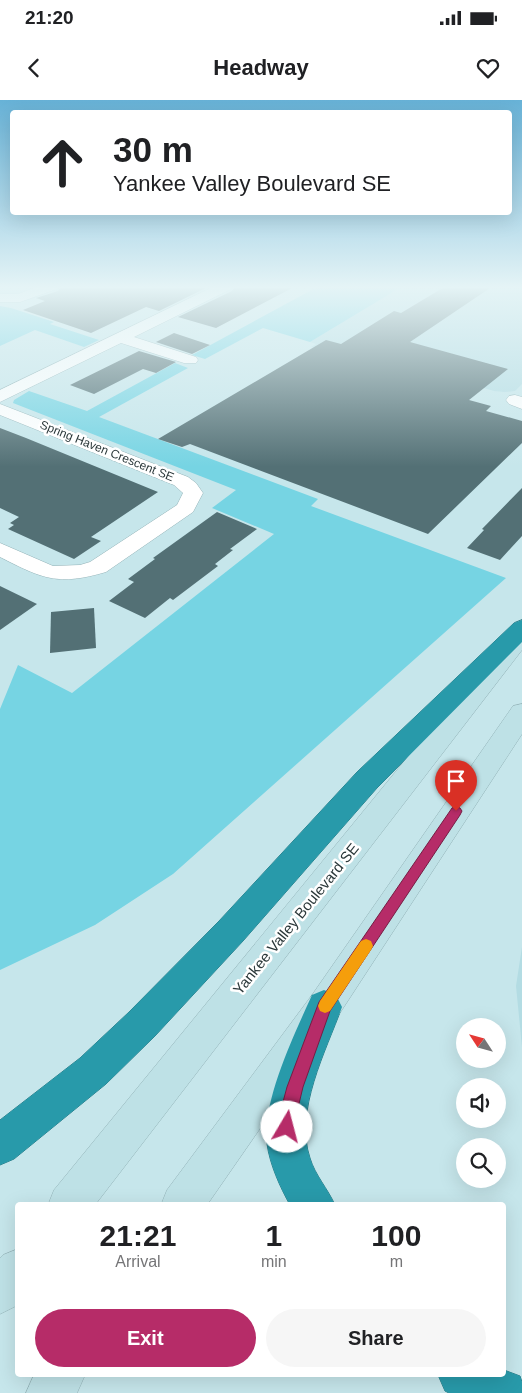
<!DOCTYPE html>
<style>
body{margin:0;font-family:Arial,sans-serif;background:#f6f6f6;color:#202124;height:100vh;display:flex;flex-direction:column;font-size:19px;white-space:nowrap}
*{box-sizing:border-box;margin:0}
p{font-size:16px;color:#757577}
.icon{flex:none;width:28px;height:28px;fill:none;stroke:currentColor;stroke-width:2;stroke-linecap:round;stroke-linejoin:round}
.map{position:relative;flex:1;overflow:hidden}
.side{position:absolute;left:15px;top:1102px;width:491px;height:175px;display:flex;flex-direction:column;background:#fff;border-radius:5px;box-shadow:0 5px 20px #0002}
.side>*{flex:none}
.guide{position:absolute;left:10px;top:10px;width:502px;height:105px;border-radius:5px;box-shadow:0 5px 20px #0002;background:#fff;color:#202124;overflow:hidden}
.needle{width:32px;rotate:306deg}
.fabs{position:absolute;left:456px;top:918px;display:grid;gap:10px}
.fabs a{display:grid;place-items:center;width:50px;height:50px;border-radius:50%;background:#fff;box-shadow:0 5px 20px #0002;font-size:25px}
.pin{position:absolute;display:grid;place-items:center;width:42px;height:42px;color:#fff;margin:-51px -21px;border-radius:50% 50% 50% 0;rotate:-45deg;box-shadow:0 0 5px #0007}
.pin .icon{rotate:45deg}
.me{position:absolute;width:55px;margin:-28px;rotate:8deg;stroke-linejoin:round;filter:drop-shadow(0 0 4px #0008)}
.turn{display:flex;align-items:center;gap:18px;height:105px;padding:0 20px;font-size:22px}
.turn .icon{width:65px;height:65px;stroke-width:2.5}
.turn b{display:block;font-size:35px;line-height:42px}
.eta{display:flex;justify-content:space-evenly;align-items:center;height:85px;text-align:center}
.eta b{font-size:30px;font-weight:700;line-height:35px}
.cta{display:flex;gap:10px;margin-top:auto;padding:10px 20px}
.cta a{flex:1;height:58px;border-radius:30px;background:#b62c68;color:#fff;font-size:20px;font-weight:700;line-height:58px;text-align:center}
.cta a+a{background:#f6f6f6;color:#202124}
.status{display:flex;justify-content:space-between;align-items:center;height:35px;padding:0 25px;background:#fff;direction:ltr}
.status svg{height:14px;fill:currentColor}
header{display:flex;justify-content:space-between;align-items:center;height:65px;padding:0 20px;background:#fff;font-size:22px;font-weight:700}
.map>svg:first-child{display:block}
</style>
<div class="status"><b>21:20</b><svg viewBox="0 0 49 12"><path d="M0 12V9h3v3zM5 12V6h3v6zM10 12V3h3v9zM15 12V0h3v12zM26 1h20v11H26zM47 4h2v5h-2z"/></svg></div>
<header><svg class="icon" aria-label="back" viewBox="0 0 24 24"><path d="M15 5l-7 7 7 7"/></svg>Headway<svg class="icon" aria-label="heart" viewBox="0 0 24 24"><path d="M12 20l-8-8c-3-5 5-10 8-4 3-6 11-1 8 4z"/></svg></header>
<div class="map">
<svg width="522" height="1293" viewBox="0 0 522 1293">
<rect width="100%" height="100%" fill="#c6e6eb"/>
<g fill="#b3dce3">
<polygon points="403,186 522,186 522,284 515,291 505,292 494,291 347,248 337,254 311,247 316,244 310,242"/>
<polygon points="522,847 522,947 516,886"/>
</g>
<g fill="#76d4e3">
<polygon points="319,186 403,186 310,242 263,228 205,259 192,255"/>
<polygon points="0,206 11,208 54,222 50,224 99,240 84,247 35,230 0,246"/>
<polygon points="175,263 188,268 99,317 318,399 311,406 506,478 173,774 95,825 0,870 0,609 18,565 72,593 274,434 212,408 236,390 13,303 14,300 29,291 87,311"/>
</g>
<g fill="#537075">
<polygon points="61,186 210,186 159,211 146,207 91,233 23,210 45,201 36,198 58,191"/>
<polygon points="235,186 296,186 216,228 178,217 232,191"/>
<polygon points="446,186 493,186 410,242 508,269 469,300 491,306 486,311 522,321 522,343 428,434 190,344 182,347 158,339 326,240 341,244 394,211 401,213"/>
<polygon points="174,233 210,245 192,254 156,242"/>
<polygon points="139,251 176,262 156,273 143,269 94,294 70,285"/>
<polygon points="0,328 26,338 158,392 91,437 101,441 74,459 8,429 14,425 10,423 19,417 0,408"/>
<polygon points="522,388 522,436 500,460 467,448 484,430 482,429"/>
<polygon points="217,412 257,429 230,449 233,450 215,464 218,466 173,500 170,498 145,518 109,501 134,482 128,479 155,459 153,458"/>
<polygon points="0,486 37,504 0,530"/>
<polygon points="94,508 96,548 50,553 51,512"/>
</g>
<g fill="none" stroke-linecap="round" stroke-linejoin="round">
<g stroke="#93b2b7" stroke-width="1">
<g id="minor">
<polygon points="39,186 59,186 57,189 20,202 0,202 0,194 18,194"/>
<polygon points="215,186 233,186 231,189 134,237 196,257 198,260 196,263 184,263 121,243 0,302 0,290"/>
<polygon points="515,295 522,297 522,309 509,304 506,300 509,296"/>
<path d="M0 304 188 377 196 383 203 393 193 412 106 472C58 486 43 479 0 457V443L53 466 80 465 90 462 177 405 183 393 174 385 0 315Z"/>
</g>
</g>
<g stroke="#93b2b7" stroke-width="1">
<g id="secondary">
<polygon points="522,525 522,550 95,1105 48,1105 54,1090 513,528"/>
<polygon points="522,604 522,634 336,919 207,1105 161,1105 167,1090 312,895 513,606"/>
<polygon points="18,1149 18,1205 0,1214 0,1158 3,1155"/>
<polygon points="34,1275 85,1275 77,1293 26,1293"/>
</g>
</g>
<g stroke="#297883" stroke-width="1">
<g id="motorway">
<polygon points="522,520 522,542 377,688 243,841 155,936 106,984 14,1059 0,1065 0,1020 80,958 129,912 219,821 357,672 514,523"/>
<path d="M324 890 336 895 342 907C326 951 294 1011 310 1058 315 1075 328 1089 335 1105H290C280 1087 270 1065 267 1044 261 1003 295 933 312 895Z"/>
<polygon points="504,1270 520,1276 522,1282 522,1293 449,1293 445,1291 438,1275 504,1275"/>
</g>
</g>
<use href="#minor" fill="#fff" fill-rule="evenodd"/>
<use href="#secondary" fill="#bee1e6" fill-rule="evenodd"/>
<use href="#motorway" fill="#289aaa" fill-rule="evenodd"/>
</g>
<linearGradient id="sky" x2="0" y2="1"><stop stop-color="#67b2d7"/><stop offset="0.51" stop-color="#e5f4f6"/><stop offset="1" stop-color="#e5f4f6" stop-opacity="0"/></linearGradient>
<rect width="522" height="367" fill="url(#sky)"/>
<polygon fill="#b62c68" stroke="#761d44" points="456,706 460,708 462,711 460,715 330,911 303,987 292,1033 287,1035 281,1033 279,1027 280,1013 287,987 319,902 452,708"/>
<polygon fill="#f59e0b" points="366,839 371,841 373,846 371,850 330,911 325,913 320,911 318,906 320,901 361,841"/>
<g text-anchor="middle" stroke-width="5" stroke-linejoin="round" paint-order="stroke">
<g font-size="12" fill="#2b383a" stroke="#fff">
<text transform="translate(107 351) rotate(22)" y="4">Spring Haven Crescent SE</text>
</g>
<g font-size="15" fill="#2b383a" stroke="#fff">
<text transform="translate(296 819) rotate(-51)" y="5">Yankee Valley Boulevard SE</text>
</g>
</g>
</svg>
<div class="fabs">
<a><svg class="needle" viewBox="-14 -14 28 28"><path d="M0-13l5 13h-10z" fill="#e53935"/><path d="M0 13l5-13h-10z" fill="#757577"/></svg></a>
<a><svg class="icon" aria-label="sound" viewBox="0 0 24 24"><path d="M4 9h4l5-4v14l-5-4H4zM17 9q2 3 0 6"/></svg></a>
<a><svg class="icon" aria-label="search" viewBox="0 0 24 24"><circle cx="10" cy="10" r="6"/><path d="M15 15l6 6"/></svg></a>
</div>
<div class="pin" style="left:456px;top:711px;background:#d93025"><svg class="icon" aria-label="arrive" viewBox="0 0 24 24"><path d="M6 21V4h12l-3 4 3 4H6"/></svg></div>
<svg class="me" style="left:287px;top:1027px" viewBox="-20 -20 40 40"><circle r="19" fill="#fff"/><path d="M0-13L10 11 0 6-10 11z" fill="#b62c68"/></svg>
<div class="guide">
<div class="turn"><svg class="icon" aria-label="ahead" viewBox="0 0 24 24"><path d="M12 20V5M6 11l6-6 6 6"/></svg><div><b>30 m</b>Yankee Valley Boulevard SE</div></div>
</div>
<section class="side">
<div class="eta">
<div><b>21:21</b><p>Arrival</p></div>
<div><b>1</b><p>min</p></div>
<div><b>100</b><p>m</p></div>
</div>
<div class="cta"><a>Exit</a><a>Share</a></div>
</section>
</div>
